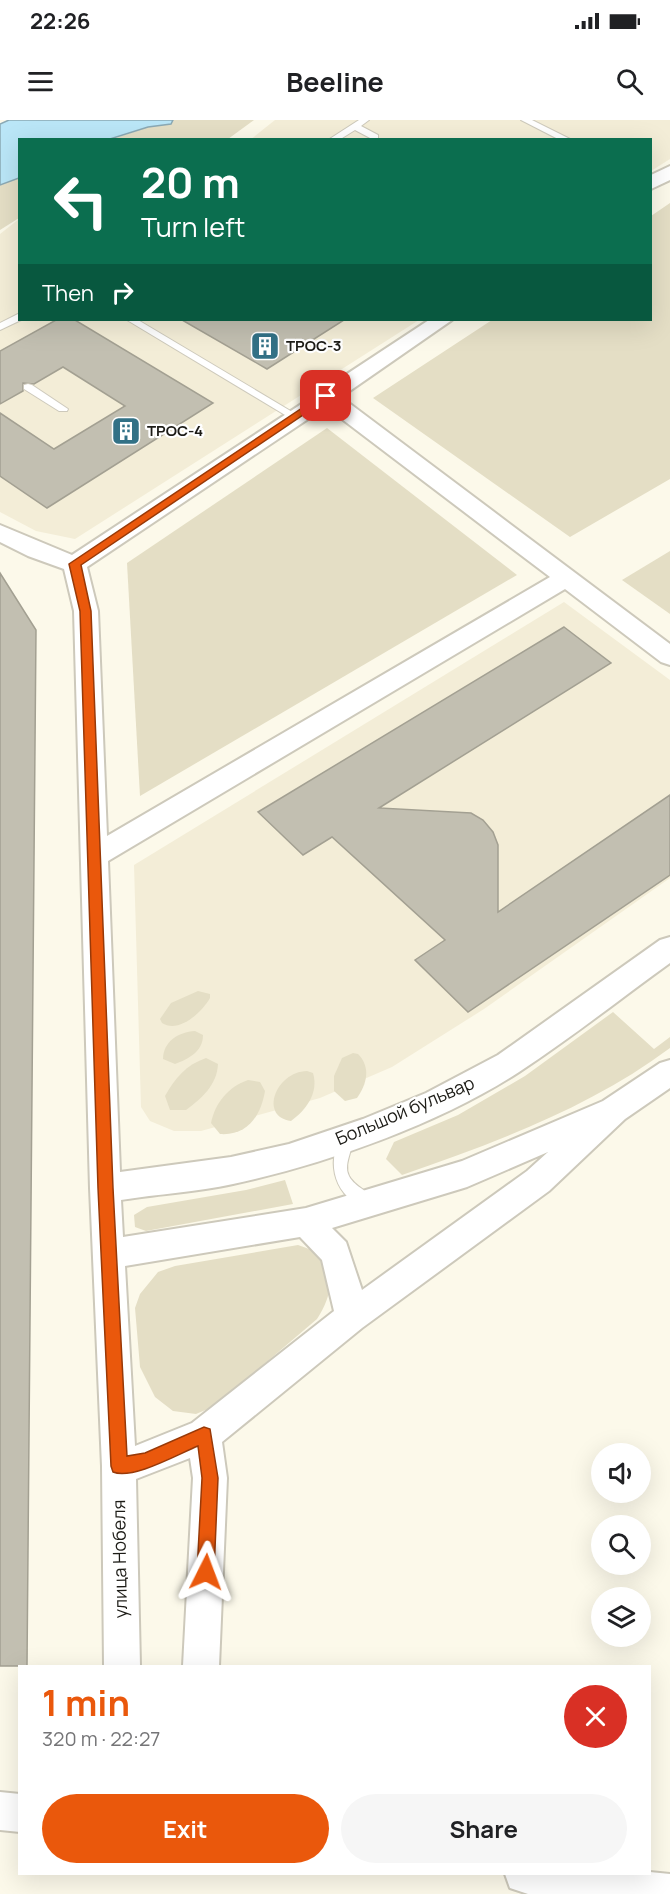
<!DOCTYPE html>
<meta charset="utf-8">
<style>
body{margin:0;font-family:Manrope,sans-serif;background:#f6f6f6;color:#202124;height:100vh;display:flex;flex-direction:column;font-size:22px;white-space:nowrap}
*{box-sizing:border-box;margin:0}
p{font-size:20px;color:#757577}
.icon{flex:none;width:33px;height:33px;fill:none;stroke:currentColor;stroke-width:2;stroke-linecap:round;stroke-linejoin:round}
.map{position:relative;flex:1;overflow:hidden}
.details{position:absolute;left:18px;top:1545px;width:633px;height:210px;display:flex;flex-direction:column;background:#fff;border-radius:0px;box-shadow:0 6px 24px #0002}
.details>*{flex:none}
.hud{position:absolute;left:18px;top:18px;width:634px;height:183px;border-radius:0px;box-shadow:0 6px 24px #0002;background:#0b6e4f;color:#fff;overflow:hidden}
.controls{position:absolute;left:591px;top:1323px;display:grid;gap:12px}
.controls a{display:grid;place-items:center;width:60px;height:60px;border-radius:50%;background:#fff;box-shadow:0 6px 24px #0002;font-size:30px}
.pin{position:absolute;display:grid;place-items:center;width:51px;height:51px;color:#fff;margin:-26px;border-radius:12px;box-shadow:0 3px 9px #0006}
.me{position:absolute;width:66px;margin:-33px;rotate:3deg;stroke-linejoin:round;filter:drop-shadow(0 0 4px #0008)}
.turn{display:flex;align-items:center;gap:21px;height:126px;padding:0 24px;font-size:27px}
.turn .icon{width:78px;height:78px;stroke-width:2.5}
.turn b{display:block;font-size:42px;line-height:51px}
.then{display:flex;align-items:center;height:57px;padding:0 24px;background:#0003;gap:12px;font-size:22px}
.round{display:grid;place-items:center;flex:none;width:63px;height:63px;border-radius:32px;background:#f6f6f6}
.overview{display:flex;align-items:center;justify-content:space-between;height:102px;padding:0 24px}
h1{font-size:36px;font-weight:700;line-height:45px;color:#ea580c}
.primary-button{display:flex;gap:12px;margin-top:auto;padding:12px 24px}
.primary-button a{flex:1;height:69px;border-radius:36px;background:#ea580c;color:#fff;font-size:24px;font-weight:700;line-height:69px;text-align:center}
.primary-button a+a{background:#f6f6f6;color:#202124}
.status{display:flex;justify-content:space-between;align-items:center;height:42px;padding:0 30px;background:#fff;direction:ltr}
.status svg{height:16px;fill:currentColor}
header{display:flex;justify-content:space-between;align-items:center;height:78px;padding:0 24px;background:#fff;font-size:27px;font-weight:700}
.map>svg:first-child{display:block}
</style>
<div class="status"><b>22:26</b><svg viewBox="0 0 49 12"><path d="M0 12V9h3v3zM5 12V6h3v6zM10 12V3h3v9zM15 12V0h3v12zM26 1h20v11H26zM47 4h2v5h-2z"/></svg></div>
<header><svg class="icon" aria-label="menu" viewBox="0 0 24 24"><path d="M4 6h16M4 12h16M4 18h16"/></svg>Beeline<svg class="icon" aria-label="search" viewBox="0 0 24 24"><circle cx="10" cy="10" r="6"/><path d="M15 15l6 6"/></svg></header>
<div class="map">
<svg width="670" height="1774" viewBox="0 0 670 1774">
<rect width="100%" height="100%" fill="#fcf9ea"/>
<g fill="#f3edd7">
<polygon points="275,0 670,0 670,39 651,51 651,20 250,20"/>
<polygon points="19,99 20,200 419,200 75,419 36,411 0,392 0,114"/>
<polygon points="564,482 670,560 670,758 484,889 392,947 320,978 201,1011 174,1011 150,1001 141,987 134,745"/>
</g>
<g fill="#e4dec5">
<polygon points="173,0 254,0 228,19 110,20 148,7 171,4"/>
<polygon points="19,58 19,98 0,110 0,65"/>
<polygon points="670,83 670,359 570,417 373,278 492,200 651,200 651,96"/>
<polygon points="327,308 517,455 140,676 127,443"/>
<polygon points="670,431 670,494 622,460"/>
<path d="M198 871 210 874V878C202 892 179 914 162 903L160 899 171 883Z"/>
<path d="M613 892 654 929 670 917V928C591 987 495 1023 402 1055L386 1039 394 1022 458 995 525 956Z"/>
<path d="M195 911 203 915C203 932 188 939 175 944L163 939C163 922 178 912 195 911Z"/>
<path d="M353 933 358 934C371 947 367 964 357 978L345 981 334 971V956L342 938Z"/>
<path d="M206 938 218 944C217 965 202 978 186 990H170L165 976C175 958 186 945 206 938Z"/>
<path d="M307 951 313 953C319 973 306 990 291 1001 259 997 275 952 307 951Z"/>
<path d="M248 960 260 962 265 971C261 995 248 1016 220 1014L211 1003C215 983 228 967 248 960Z"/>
<polygon points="285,1060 293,1084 146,1111 135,1107 134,1095 147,1087 246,1070"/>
<path d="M298 1125C303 1127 311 1129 316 1132 340 1148 330 1180 317 1199L215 1286 196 1294 173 1291 155 1277 140 1247 135 1188 140 1174 158 1152 175 1146Z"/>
</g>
<polygon fill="#bae6f7" stroke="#8ba9b4" stroke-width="1.5" points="9,0 173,0 171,4 148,7 110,19 20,20 19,58 0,65 0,4"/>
<g fill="#c2bfb1" stroke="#a3a092" stroke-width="1.5">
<polygon points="56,200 75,200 213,283 47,388 0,356 0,293 54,329 125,286 63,247 34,264 23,263 23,271 0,284 0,231"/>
<polygon points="182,200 344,200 267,249"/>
<polygon points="0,453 36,510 27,1546 0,1546"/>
<polygon points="564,507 611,543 379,688 471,693 483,700 493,712 498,725 498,792 670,675 670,755 468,892 415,840 445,820 332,717 303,735 258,692"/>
</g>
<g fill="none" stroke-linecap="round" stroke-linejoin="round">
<g stroke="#cdc9bb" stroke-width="2">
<g id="service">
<polygon points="359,0 369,0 361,6 378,15 378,19 372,19 355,10 339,20 328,20"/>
<polygon points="521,0 532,0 572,20 560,20"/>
<polygon points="20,193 21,200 0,210 0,203"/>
<polygon points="127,200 138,200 299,296 294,299 290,298"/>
<polygon points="28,264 32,265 68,289 67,291 59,291 24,269 24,265"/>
<path d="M346 1012 351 1014C357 1026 342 1042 349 1056 355 1068 371 1071 376 1083L374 1088 369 1090C334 1077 326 1045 341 1014Z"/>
</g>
</g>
<g stroke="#cdc9bb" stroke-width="4">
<g id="minor">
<polygon points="670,46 670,60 651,69 651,55"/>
<path d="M429 200H452L341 277 670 524V545L661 542 565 469 108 741 120 1052 231 1037 289 1024 363 999 426 973 498 935 660 820 670 817V843C620 879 571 918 519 952 439 1004 326 1044 233 1064 197 1072 158 1074 121 1080L123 1117 306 1088 462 1041 603 981 660 943 670 940V968L625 999 549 1071 362 1208 222 1322 227 1358 219 1546H183L193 1358 190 1338 136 1359 140 1546H104L102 1346 90 1068 74 491 64 449 28 436 0 422V405L72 435ZM326 287 550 457 107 716 98 491 87 447ZM548 1032 527 1051 362 1170 346 1122 332 1108 467 1067ZM300 1117 322 1140 334 1191 192 1303 135 1326 125 1146Z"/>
<polygon points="0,1672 20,1674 20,1712 0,1710"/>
<polygon points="650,1752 670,1754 670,1774 528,1774 510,1768 505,1754"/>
</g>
</g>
<use href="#service" fill="#fff" fill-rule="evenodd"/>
<use href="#minor" fill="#fff" fill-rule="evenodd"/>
</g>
<path fill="#ea580c" stroke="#983908" stroke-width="1.5" d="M323 274 331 276 81 445 91 491 113 1068 127 1336 145 1333 204 1307 210 1309 218 1358 214 1452 211 1458 206 1461 200 1458 197 1452 202 1358 198 1326C178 1334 133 1360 113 1352L111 1346 98 1068 80 491 69 444Z"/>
<defs>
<g id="building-square" transform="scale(1.5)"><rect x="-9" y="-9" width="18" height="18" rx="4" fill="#327186" stroke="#fff"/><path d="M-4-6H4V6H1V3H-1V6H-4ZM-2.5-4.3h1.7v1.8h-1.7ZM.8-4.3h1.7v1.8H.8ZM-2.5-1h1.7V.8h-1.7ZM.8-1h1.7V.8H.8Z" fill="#fff"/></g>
</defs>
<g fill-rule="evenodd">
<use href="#building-square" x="265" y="226"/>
<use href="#building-square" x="126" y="311"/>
</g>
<g text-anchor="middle" stroke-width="4.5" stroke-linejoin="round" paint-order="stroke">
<g font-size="15" font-weight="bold" fill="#1d1c17" stroke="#fff" text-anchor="start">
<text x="286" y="231">TPOC-3</text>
<text x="147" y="316">TPOC-4</text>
</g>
<g font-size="18" fill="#1d1c17" stroke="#fff">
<text transform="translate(405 991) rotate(-23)" y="6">Большой бульвар</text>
<text transform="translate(120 1439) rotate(-91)" y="6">улица Нобеля</text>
</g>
</g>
</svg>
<div class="controls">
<a><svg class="icon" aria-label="sound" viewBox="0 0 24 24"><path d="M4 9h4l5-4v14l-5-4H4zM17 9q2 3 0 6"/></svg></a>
<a><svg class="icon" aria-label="search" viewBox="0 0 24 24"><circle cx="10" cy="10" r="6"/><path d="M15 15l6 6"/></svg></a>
<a><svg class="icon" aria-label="layers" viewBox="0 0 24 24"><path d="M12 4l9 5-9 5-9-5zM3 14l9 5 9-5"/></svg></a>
</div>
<div class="pin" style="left:326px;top:276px;background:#d93025"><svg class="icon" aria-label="arrive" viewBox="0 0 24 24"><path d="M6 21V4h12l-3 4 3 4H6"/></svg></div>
<svg class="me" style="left:206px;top:1452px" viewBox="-20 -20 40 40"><path d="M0-17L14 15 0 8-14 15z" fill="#ea580c" stroke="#fff" stroke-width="4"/></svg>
<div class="hud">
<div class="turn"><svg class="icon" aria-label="left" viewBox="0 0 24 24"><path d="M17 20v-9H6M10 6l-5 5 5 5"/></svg><div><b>20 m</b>Turn left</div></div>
<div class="then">Then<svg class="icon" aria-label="right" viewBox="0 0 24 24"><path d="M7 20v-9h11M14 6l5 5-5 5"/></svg></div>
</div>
<section class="details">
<div class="overview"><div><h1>1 min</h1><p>320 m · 22:27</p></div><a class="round" style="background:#d93025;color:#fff"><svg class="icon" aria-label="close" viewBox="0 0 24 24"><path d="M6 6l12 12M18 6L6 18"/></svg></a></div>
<div class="primary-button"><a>Exit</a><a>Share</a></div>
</section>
</div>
